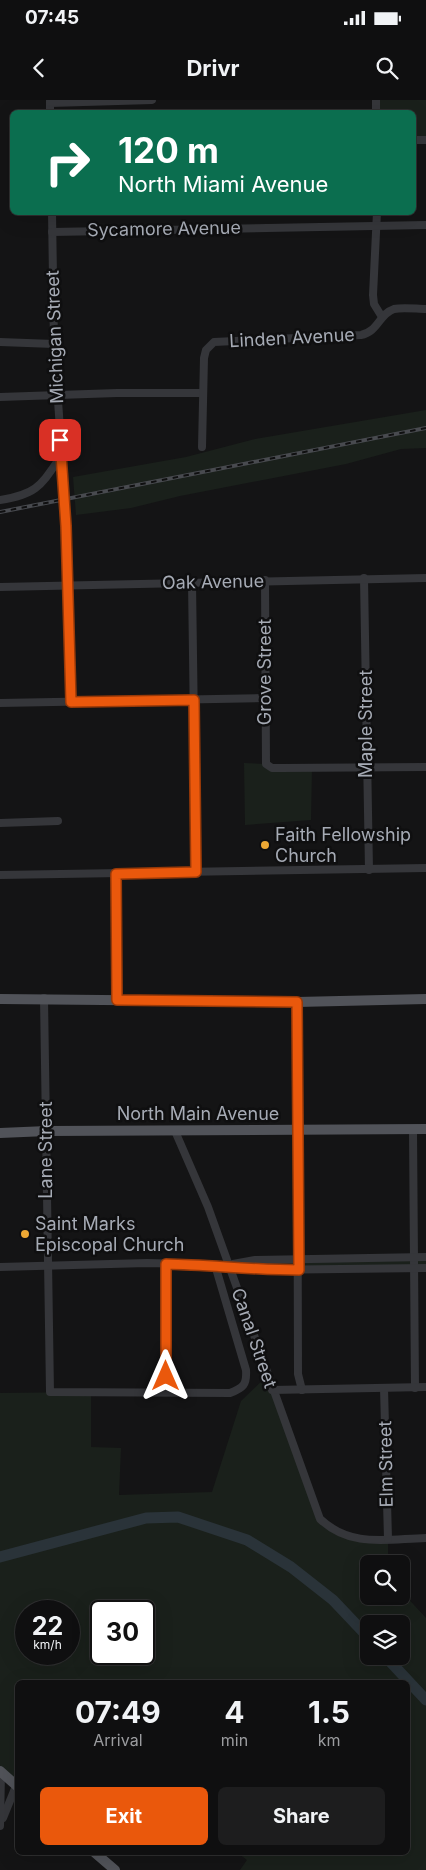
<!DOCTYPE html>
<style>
body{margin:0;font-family:Inter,sans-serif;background:#1d1d1e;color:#f1f3f6;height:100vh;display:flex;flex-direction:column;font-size:19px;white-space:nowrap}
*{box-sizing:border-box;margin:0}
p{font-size:16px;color:#9b9c9f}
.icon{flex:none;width:28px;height:28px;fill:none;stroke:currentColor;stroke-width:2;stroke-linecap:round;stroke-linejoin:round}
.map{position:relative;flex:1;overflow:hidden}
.details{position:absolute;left:15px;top:1580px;width:395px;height:175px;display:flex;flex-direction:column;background:#0f0f10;border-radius:8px;box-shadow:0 5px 20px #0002,0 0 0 1px #2f2f30}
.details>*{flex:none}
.guide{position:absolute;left:10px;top:10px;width:406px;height:105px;border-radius:8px;box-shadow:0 5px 20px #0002,0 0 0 1px #2f2f30;background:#0b6e4f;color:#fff;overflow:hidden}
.fabs{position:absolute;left:360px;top:1455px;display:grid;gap:10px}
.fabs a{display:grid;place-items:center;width:50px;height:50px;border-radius:8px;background:#0f0f10;box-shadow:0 5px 20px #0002,0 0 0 1px #2f2f30;font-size:25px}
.speed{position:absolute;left:15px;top:1500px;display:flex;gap:10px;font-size:25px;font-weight:700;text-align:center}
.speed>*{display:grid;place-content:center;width:65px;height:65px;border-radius:50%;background:#0f0f10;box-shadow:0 5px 20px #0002,0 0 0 1px #2f2f30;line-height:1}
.speed small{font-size:12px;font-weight:400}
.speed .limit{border:2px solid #111;border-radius:8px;background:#fff;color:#111}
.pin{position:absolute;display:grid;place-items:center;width:42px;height:42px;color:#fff;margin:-21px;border-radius:10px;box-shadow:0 2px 8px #0006}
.me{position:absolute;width:55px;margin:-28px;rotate:0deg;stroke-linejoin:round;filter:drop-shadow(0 0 4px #0008)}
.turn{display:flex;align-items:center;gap:18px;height:105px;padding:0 25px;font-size:22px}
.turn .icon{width:65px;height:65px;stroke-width:2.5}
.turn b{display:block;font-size:35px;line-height:42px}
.eta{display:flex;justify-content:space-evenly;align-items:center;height:85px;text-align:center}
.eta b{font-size:30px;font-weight:700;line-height:35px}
.action{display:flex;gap:10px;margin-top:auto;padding:10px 25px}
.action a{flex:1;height:58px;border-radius:8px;background:#ea580c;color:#fff;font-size:20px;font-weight:700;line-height:58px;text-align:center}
.action a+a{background:#1d1d1e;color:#f1f3f6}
.status{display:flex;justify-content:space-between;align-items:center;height:35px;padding:0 25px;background:#0f0f10;direction:ltr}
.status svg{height:14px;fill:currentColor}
header{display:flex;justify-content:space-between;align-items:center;height:65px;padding:0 25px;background:#0f0f10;font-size:22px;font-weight:700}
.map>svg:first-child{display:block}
</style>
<div class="status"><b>07:45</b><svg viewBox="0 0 49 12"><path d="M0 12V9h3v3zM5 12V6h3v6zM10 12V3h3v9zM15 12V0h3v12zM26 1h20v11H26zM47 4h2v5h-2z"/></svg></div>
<header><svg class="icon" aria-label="back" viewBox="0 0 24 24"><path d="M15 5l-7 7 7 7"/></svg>Drivr<svg class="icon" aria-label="search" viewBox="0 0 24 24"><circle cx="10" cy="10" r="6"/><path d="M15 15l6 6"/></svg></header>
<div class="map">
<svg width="426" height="1770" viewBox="0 0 426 1770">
<rect width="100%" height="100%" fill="#141415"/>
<g fill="#1a201b" fill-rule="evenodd">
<polygon points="376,0 426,0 426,40 414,40 414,12 376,12"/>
<polygon points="426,310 426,348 401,349 346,364 180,396 131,408 76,415 73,377 186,357 255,339"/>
<polygon points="244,663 266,664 272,668 312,668 311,720 245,725"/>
<polygon points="426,1157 426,1168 299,1170 229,1165 255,1160"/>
<path d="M267 1276 320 1419 345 1437 388 1439V1464H369V1496H401V1491L426 1518V1770H240L247 1760 238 1753 408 1752V1582H18L17 1683 2 1673 0 1726V1293L91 1292V1347L121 1348 119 1395 212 1392 241 1301ZM26 1511H69V1554H26ZM101 1511H144V1554H101ZM369 1524H401V1556H369Z"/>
</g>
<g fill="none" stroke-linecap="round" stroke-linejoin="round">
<g stroke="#2a3339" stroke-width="11">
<polyline points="0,1457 146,1418 178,1417 247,1440 291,1467 333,1500 369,1538"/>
<polyline points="385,1556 426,1600"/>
</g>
<g stroke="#35363a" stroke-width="8">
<polyline points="50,0 50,12"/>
<polyline points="376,0 376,12"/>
<polyline points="50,3 152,0"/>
<polyline points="414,40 426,40"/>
<polyline points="52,112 54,244 64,386"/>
<polyline points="377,112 373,195 374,204 382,217"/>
<polyline points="52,132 426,125"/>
<polyline points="0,242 54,244"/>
<polyline points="0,297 117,293 203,293"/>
<path d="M202 347 204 258 206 250 214 242 361 235C378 232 379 214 394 209 403 207 417 209 426 209"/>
<path d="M0 400C38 394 41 385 62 355"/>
<polyline points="66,417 71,601"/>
<polyline points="364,478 369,770"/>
<polyline points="265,480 266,664 272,668 281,668 426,667"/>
<polyline points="192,482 196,772"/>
<polyline points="0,487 426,478"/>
<polyline points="0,603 265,598"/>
<polyline points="0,723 58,721"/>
<polyline points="116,774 117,899"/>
<polyline points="0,775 426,768"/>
<path d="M44 898 50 1292 230 1293C243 1288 247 1285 246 1270L215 1165"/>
<polyline points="297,902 298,1274 302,1290"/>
<polyline points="413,1030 415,1288"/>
<path d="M175 1031 208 1107 320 1419C351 1448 386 1439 426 1438"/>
<polyline points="166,1164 166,1291"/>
<polyline points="233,1164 255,1160 426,1157"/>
<polyline points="0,1167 147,1163 229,1165 257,1170 426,1168"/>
<polyline points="384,1288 388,1439"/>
<polyline points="272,1290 426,1287"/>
<polyline points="3,1718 16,1686"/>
<polyline points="0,1726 1,1672"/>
</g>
<g stroke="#515359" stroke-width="10">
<polyline points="0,899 297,902 426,899"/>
<polyline points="0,1033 47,1031 426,1029"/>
<polyline points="0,1671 18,1687"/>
<polyline points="94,1752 115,1770"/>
</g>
<g stroke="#484a4f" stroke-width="4">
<polyline id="rail" points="0,412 426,328"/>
</g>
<use href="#rail" stroke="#0f0f10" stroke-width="2" stroke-dasharray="5.5" stroke-linecap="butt"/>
<polyline stroke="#35363a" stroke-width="8" points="64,386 66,417"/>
</g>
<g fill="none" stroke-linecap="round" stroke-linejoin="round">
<g stroke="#983908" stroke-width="12">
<path id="route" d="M60 340 66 426 71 602 194 600 196 772 116 774 117 900 297 902 299 1170C255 1170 211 1165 166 1164V1276"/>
</g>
<use href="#route" stroke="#ea580c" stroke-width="9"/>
</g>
<g fill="#eda834" stroke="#0f0f10" stroke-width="2">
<circle cx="265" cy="745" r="5"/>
<circle cx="25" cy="1134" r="5"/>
</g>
<g text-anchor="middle" stroke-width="5" stroke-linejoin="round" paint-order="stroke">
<g font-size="18" fill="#a6abb5" stroke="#0f0f10">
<text transform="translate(164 129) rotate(-1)" y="6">Sycamore Avenue</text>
<text transform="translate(55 237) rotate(-92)" y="6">Michigan Street</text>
<text transform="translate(292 238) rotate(-3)" y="6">Linden Avenue</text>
<text transform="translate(213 482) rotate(-1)" y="6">Oak Avenue</text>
<text transform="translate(265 572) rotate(-90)" y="6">Grove Street</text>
<text transform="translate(366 624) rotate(-90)" y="6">Maple Street</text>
<text x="198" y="1020">North Main Avenue</text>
<text transform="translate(46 1050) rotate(-90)" y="6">Lane Street</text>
<text transform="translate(254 1238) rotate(71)" y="6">Canal Street</text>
<text transform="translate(386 1364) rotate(-91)" y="6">Elm Street</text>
</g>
<g font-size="18" fill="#a6abb5" stroke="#0f0f10" text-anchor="start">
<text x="275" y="741">Faith Fellowship<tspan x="275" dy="21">Church</tspan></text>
<text x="35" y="1130">Saint Marks<tspan x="35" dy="21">Episcopal Church</tspan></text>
</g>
</g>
</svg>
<div class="fabs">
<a><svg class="icon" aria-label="search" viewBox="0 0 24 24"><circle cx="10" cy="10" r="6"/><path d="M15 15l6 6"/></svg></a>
<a><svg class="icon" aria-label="layers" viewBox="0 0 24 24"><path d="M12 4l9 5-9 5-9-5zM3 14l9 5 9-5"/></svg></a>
</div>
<div class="speed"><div>22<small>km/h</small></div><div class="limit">30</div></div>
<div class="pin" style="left:60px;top:340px;background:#d93025"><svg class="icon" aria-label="arrive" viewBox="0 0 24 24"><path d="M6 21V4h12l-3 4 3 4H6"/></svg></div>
<svg class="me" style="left:166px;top:1276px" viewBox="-20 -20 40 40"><path d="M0-17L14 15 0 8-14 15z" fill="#ea580c" stroke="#fff" stroke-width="4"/></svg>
<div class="guide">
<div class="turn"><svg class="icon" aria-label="right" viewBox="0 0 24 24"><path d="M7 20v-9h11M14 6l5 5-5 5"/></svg><div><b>120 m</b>North Miami Avenue</div></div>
</div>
<section class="details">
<div class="eta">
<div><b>07:49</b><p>Arrival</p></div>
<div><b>4</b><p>min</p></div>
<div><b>1.5</b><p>km</p></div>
</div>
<div class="action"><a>Exit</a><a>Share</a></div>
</section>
</div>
